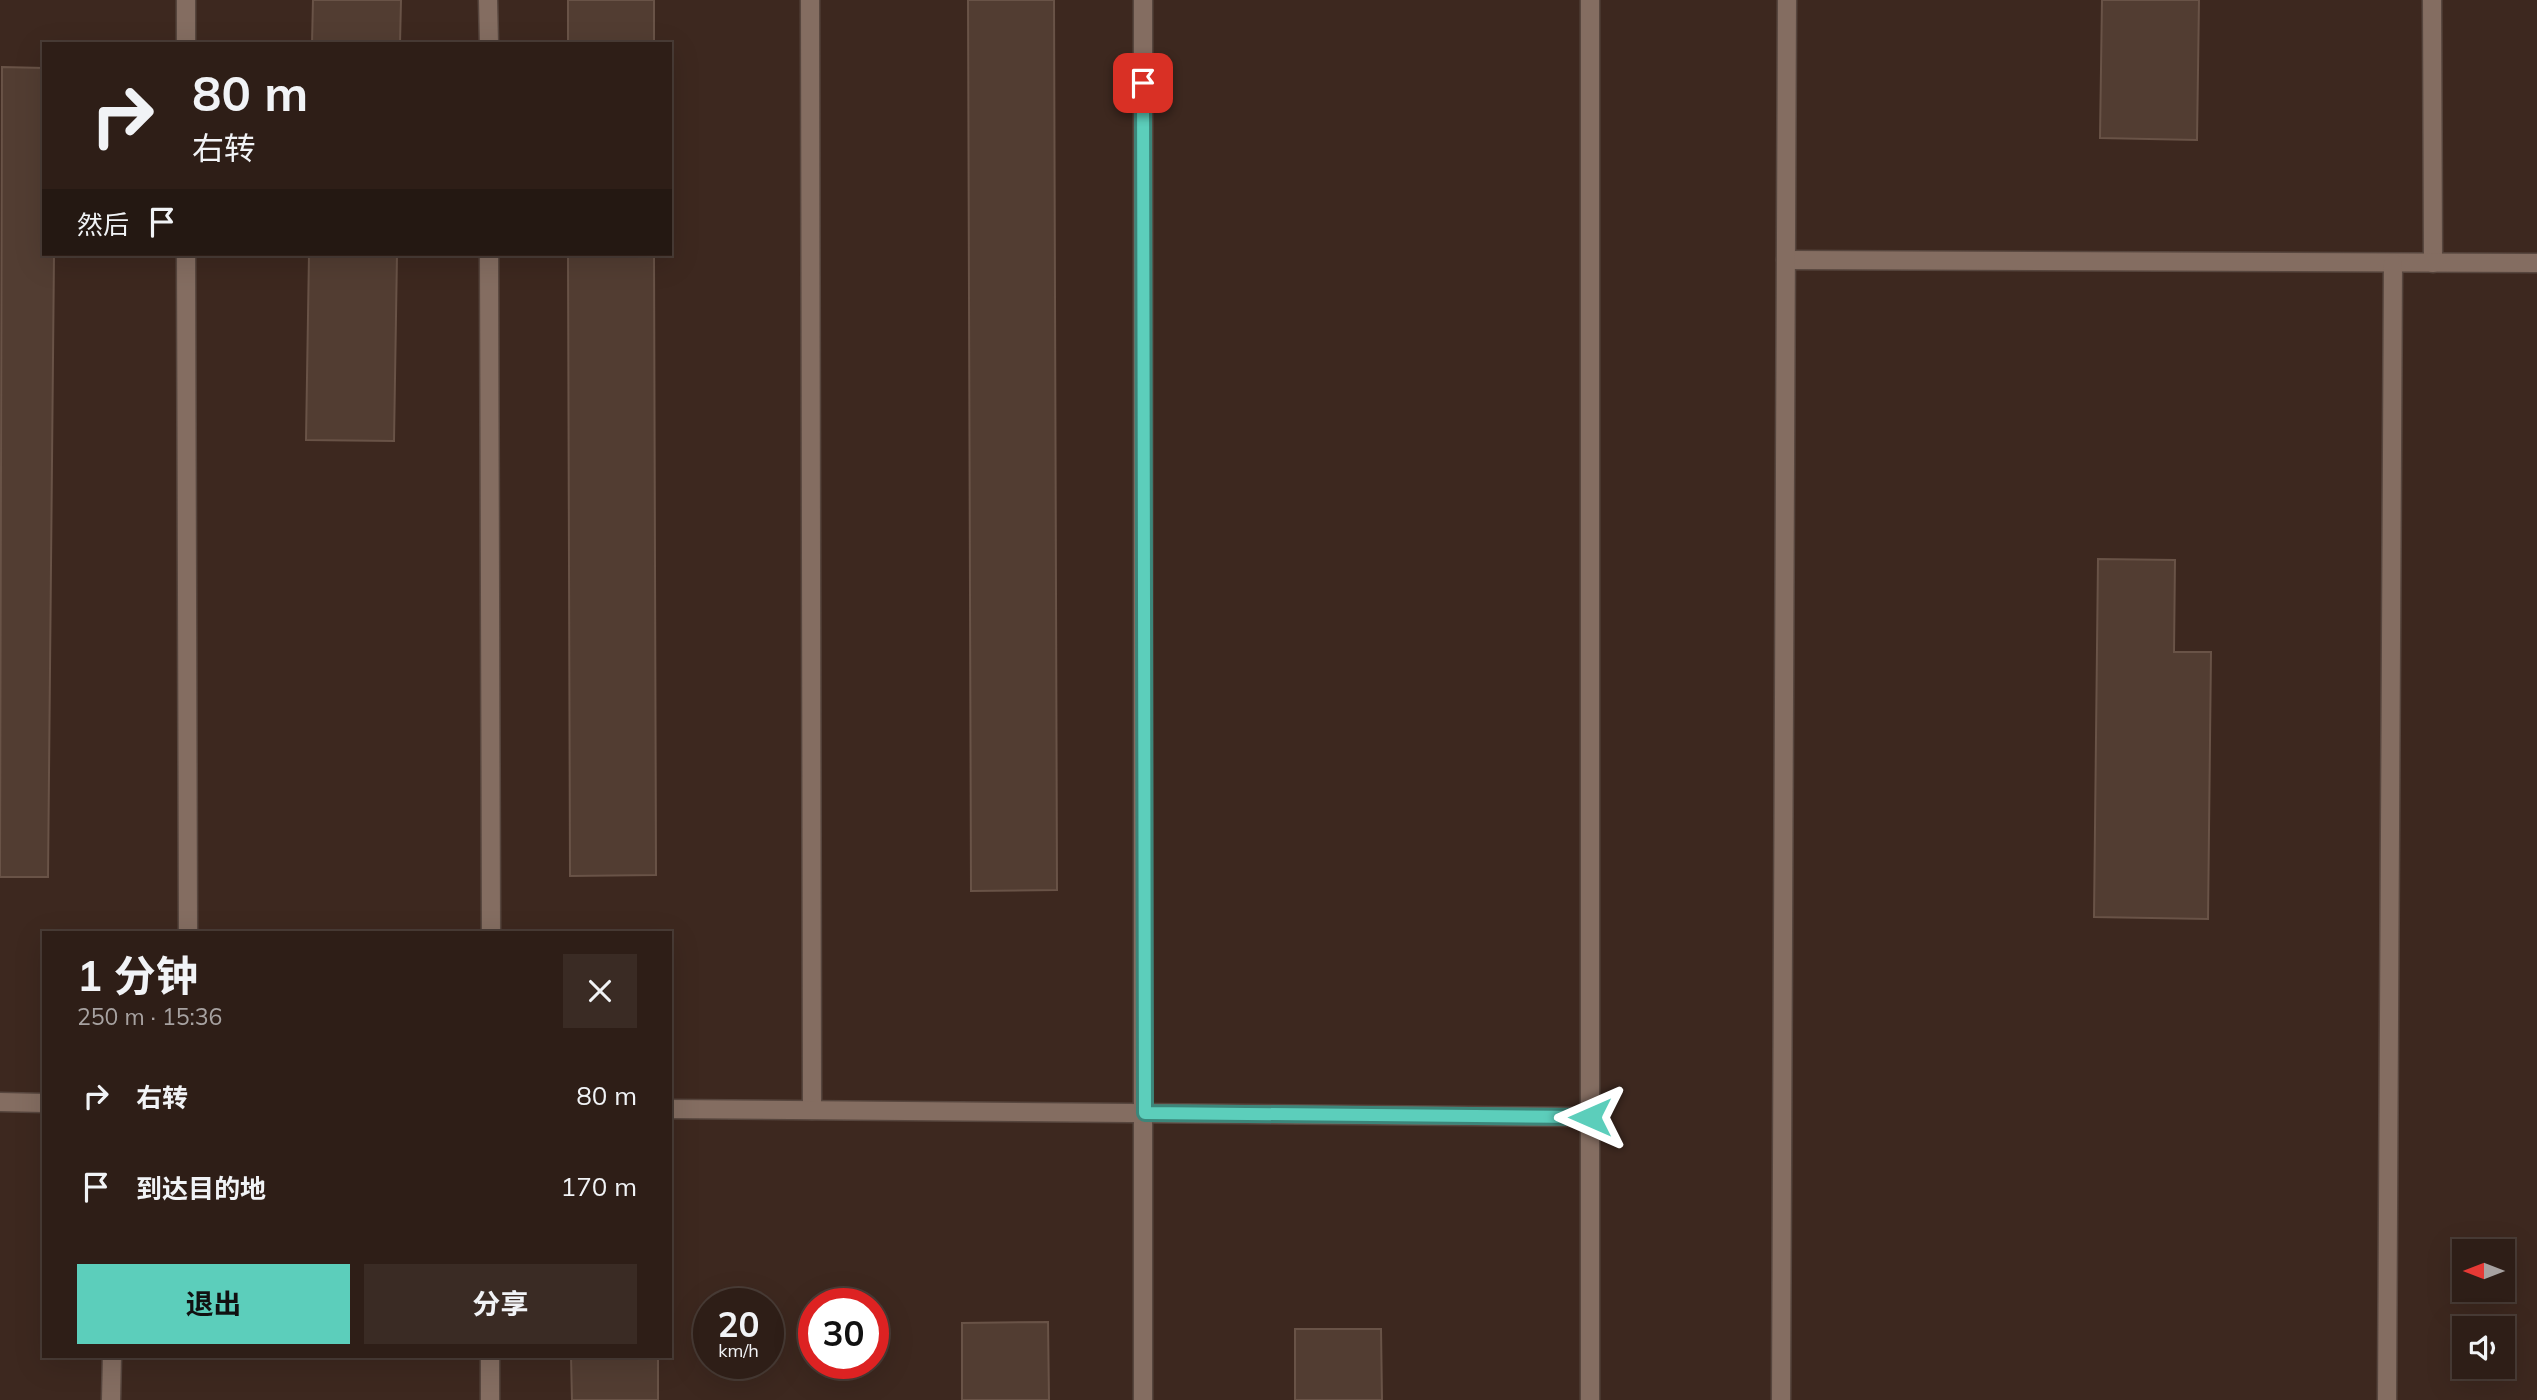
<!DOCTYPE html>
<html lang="zh">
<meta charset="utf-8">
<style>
body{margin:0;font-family:Mulish,"Noto Sans SC",sans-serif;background:#3a2b24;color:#f1f3f6;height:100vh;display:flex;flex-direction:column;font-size:26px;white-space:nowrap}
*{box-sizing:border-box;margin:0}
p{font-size:23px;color:#a7a2a1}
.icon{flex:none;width:38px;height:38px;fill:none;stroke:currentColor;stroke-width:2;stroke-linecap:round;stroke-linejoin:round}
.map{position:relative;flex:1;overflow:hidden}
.side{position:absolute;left:42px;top:931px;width:630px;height:427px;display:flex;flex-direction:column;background:#2e1e17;border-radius:0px;box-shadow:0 7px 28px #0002,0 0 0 2px #493c36}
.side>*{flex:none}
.banner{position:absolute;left:42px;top:42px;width:630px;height:214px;border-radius:0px;box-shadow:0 7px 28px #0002,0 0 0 2px #493c36;background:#2e1e17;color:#f1f3f6;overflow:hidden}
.needle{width:46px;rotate:270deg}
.controls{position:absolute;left:2452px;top:1239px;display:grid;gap:14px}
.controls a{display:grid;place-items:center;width:63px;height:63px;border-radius:0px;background:#2e1e17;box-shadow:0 7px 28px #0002,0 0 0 2px #493c36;font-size:35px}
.speed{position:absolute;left:693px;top:1288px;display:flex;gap:14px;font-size:35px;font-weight:700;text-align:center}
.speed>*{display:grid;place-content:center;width:91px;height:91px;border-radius:50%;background:#2e1e17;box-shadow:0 7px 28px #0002,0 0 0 2px #493c36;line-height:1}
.speed small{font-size:18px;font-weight:400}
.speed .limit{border:10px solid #d22;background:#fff;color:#111}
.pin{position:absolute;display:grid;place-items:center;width:60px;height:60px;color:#fff;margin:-30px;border-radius:14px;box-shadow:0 4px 10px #0006}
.me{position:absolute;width:77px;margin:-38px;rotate:270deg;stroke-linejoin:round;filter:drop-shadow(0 0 5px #0008)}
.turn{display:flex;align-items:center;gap:24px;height:147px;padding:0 35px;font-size:32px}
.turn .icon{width:91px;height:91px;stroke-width:2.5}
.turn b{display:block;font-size:49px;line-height:60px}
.then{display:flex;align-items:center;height:66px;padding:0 35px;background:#0003;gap:14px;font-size:26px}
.round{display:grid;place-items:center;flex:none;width:74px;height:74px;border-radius:0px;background:#3a2b24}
.overview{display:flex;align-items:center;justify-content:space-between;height:119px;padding:0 35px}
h1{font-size:42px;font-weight:700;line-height:52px}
.action{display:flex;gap:14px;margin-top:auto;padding:14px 35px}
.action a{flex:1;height:80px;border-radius:0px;background:#5ccebb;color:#111;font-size:28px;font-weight:700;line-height:80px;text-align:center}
.action a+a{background:#3a2b24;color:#f1f3f6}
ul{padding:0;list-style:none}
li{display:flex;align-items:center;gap:21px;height:91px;padding:0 35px}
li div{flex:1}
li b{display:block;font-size:26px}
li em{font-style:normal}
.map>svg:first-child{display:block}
</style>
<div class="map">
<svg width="2537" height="1400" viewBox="0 0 2537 1400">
<rect width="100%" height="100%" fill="#3d281f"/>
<g fill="#523d32" stroke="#695347" stroke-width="2">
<polygon points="313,0 401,0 400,44 312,44"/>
<rect x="568" y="0" width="86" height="44"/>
<polygon points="968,0 1054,0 1057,890 971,891"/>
<polygon points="2102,0 2199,0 2197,140 2100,138"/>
<polygon points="2,67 44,68 44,254 54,254 48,877 0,877"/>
<polygon points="309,254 397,254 394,441 306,440"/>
<polygon points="568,254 654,254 656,875 570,876"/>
<polygon points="2098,559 2175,560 2174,652 2211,652 2208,919 2094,917"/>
<polygon points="1048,1322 1049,1400 962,1400 962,1323"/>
<polygon points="1295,1329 1381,1329 1382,1400 1295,1400"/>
<polygon points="571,1356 658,1356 658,1400 572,1400"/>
</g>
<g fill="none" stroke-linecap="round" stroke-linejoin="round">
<g stroke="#57463e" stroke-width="21">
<g id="minor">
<polyline points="186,0 186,44"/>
<polyline points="488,0 489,44"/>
<polyline points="810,0 812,1110"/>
<polyline points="1143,0 1143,1400"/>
<polyline points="2432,0 2433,263"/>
<polyline points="186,254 188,933"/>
<polyline points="489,254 491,933"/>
<polyline points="1786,260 2537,263"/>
<polyline points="0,1102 44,1103"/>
<polyline points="670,1109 1590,1117"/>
<polyline points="111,1400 112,1356"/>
<polyline points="490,1400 490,1356"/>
<polyline points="1590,1400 1590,0"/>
<polyline points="1781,1400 1787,0"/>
<polyline points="2387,1400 2393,263"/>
</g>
</g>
<use href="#minor" stroke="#846d61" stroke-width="18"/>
</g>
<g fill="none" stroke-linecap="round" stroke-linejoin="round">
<g stroke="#3c867a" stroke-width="18">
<polyline id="route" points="1143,83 1145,1113 1590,1117"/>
</g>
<use href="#route" stroke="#5ccebb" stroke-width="12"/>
</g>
</svg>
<div class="controls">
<a><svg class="needle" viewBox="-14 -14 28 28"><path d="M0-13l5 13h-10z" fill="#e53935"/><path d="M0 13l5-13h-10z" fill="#a7a2a1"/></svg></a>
<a><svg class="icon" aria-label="sound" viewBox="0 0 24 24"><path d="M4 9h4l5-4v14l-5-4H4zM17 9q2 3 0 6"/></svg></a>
</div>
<div class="speed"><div>20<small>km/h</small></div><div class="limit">30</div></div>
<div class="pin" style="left:1143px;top:83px;background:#d93025"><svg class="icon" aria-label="arrive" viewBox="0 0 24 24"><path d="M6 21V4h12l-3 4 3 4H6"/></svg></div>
<svg class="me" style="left:1590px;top:1117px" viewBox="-20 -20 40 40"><path d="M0-17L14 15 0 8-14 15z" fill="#5ccebb" stroke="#fff" stroke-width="4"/></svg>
<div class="banner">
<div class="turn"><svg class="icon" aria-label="right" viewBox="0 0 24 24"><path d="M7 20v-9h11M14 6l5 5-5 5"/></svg><div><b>80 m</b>右转</div></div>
<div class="then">然后<svg class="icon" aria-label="arrive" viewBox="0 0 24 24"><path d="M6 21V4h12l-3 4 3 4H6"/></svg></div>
</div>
<section class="side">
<div class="overview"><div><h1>1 分钟</h1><p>250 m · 15:36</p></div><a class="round"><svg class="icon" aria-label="close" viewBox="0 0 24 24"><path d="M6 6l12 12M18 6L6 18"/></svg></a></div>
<ul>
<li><svg class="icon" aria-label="right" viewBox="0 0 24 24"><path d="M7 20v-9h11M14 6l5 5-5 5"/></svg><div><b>右转</b></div><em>80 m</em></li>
<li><svg class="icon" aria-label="arrive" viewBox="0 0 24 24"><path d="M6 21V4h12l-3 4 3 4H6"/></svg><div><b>到达目的地</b></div><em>170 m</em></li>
</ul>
<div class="action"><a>退出</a><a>分享</a></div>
</section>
</div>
